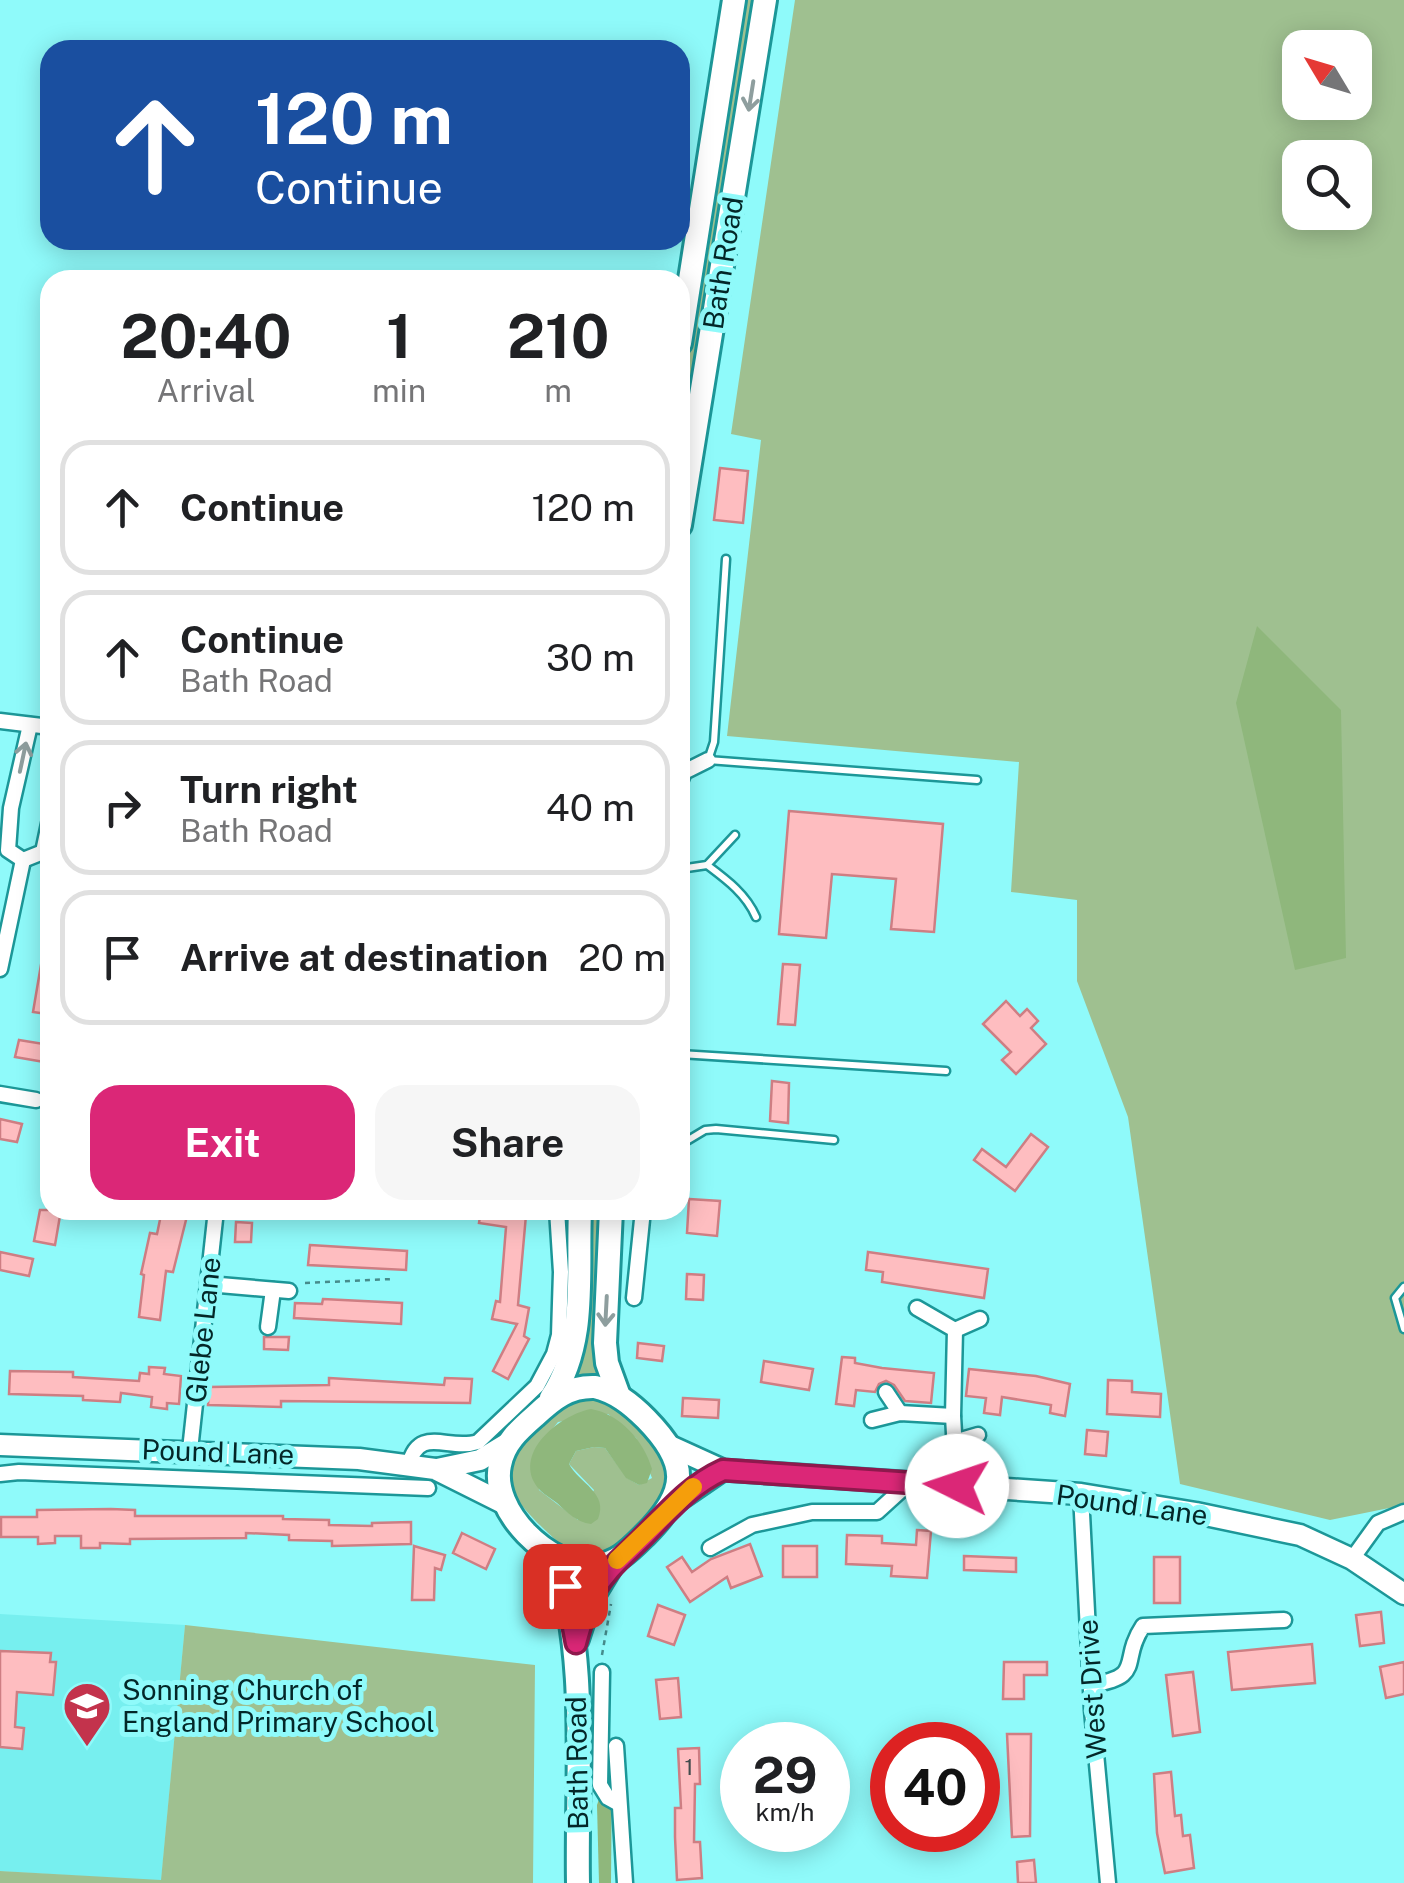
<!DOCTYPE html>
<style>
body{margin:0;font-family:"Public Sans",sans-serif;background:#f6f6f6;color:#202124;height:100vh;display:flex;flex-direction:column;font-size:38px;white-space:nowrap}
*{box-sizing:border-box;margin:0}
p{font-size:32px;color:#757577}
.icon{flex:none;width:55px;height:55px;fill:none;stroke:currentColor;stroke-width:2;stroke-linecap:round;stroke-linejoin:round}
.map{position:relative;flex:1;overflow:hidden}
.drawer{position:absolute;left:40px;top:270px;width:650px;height:950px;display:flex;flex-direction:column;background:#fff;border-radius:30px;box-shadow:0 5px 25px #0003}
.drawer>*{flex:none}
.top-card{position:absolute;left:40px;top:40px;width:650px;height:210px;border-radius:30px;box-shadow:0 5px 25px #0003;background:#1a4fa0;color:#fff;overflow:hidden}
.needle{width:65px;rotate:308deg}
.fabs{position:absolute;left:1282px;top:30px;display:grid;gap:20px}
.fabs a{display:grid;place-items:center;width:90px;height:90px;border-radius:20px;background:#fff;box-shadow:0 5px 25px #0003;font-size:50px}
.speed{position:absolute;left:720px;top:1722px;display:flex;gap:20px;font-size:50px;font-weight:700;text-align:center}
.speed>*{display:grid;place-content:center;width:130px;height:130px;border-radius:50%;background:#fff;box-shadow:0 5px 25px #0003;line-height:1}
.speed small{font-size:25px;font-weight:400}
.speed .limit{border:15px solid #d22;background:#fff;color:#111}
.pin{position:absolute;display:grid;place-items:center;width:85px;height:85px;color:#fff;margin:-42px;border-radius:20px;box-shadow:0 5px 15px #0006}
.me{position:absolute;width:110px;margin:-55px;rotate:274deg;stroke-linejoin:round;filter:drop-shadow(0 0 8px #0008)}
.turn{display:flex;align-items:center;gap:35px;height:210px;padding:0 50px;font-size:45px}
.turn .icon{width:130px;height:130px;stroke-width:2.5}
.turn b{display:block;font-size:70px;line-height:85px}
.eta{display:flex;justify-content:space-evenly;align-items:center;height:170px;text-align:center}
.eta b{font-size:60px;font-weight:700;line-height:70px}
.primary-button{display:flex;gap:20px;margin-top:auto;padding:20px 50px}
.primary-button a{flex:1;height:115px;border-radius:30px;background:#db2777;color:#fff;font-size:40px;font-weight:700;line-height:115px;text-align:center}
.primary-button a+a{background:#f6f6f6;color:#202124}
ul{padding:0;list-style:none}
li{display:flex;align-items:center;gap:30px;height:135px;margin:0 20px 15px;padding:0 30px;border:5px solid #e0e0e0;border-radius:30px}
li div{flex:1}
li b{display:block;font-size:38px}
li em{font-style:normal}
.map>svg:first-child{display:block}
</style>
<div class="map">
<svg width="1404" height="1883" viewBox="0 0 1404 1883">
<rect width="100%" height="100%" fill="#8ffafa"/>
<polygon fill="#77efef" points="0,1614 185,1625 161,1881 0,1871"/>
<g fill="#9fc090" fill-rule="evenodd">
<polygon points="742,0 756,0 680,469 680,397"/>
<path d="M795 0H1404V1505L1330 1520 1180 1484 1128 1117 1077 981V900L1011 892 1019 762 727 736 761 440 731 434ZM1300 48H1355V102H1300ZM1300 158H1355V212H1300Z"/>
<polygon points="590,1210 601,1210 600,1377 577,1377 585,1342"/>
<path d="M589 1398C621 1403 677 1454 664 1491 659 1507 643 1521 630 1532 619 1543 608 1554 591 1555 571 1555 559 1543 545 1530 501 1488 495 1468 543 1424 557 1411 569 1400 589 1398ZM608 1414 636 1438 652 1478 639 1485 627 1478 605 1448 594 1447 576 1451 569 1464 594 1490 578 1520 539 1490 534 1452 558 1422Z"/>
<polygon points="185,1625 535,1665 533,1883 0,1883 0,1871 161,1880"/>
</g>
<g fill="#8fb77c">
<polygon points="1257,626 1341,710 1346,958 1295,970 1236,703"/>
<path d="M591 1409C620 1414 644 1441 652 1469L647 1483 639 1485 626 1478 605 1448 594 1447 576 1451 569 1464C579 1483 609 1493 598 1519L591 1524C576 1522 568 1513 557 1503 549 1497 539 1492 534 1482 517 1448 563 1414 591 1409Z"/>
<polygon points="612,1760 611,1883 599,1883 597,1805"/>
</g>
<g fill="#febdc0" stroke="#ce7e83" stroke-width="2.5">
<polygon points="720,468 748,471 743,523 714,520"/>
<polygon points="789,811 943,824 934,932 891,929 896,879 832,874 826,938 779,934"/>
<polygon points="43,953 50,953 47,1014 33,1012"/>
<polygon points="783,964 800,965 795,1025 778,1024"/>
<polygon points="1006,1001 1020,1016 1027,1009 1038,1021 1031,1028 1046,1044 1016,1074 1002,1060 1011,1052 983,1024"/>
<polygon points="19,1040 50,1045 50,1063 15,1057"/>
<polygon points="772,1081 789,1083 788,1123 770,1121"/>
<polygon points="0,1119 22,1124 17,1142 0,1139"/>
<polygon points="1031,1134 1048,1147 1015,1191 974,1160 982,1149 1006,1167"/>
<polygon points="689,1199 720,1201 717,1236 687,1233"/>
<polygon points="40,1210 61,1210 55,1245 34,1241"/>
<polygon points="162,1210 188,1212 173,1272 166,1271 160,1320 139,1317 144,1275 141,1274 150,1233 157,1234"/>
<polygon points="481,1210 526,1215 518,1305 529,1308 524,1336 529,1339 508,1379 493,1371 517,1324 492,1319 496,1301 500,1302 506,1227 479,1223"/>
<polygon points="236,1222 252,1223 251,1242 235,1242"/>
<polygon points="310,1245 407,1251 406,1270 308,1265"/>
<polygon points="0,1252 33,1259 29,1276 0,1270"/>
<polygon points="868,1252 988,1269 984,1298 882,1282 883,1272 866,1270"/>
<polygon points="687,1274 704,1275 703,1300 686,1299"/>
<polygon points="323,1299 402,1303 401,1324 294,1318 295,1303 322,1304"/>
<polygon points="264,1337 289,1337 288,1350 264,1349"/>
<polygon points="638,1343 664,1346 662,1361 637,1358"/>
<polygon points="842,1357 855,1358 855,1363 882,1368 934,1373 931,1403 905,1401 894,1385 886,1381 879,1384 875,1392 856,1390 854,1406 836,1404"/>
<polygon points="764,1361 813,1369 809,1390 761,1382"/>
<polygon points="149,1367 165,1368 164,1374 181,1376 179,1404 167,1403 167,1409 151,1407 152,1397 121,1393 120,1402 83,1400 83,1396 9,1394 10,1371 73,1372 73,1377 139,1381 140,1373 149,1374"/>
<polygon points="969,1369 1036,1376 1070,1384 1065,1416 1050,1413 1051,1405 1002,1397 1000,1415 984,1413 986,1398 966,1396"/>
<polygon points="329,1378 444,1385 445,1378 472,1379 470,1403 281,1401 281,1407 208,1405 209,1387 329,1385"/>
<polygon points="1108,1380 1132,1381 1132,1392 1161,1394 1160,1417 1107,1414"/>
<polygon points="683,1398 719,1400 718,1418 682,1416"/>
<polygon points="1087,1430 1108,1432 1106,1456 1085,1454"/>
<polygon points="111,1509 135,1510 135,1516 283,1516 283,1519 329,1520 329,1525 372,1526 372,1523 411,1522 411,1544 332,1546 332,1541 289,1540 289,1535 246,1533 246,1538 130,1539 130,1544 100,1543 100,1548 81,1548 81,1536 55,1536 55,1543 38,1544 38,1537 1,1537 1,1517 37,1517 37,1510"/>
<polygon points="917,1530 931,1531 927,1578 891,1576 892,1566 846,1564 847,1535 882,1536 882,1543 916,1545"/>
<polygon points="462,1533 495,1549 486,1569 453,1553"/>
<polygon points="750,1544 762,1576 731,1588 727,1577 690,1602 667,1567 682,1557 692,1572 711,1559"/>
<polygon points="414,1546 445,1555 441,1570 435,1568 434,1600 412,1600"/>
<rect x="783" y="1546" width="34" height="31"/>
<polygon points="964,1556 1016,1558 1016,1572 964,1570"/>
<rect x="1154" y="1557" width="26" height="46"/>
<polygon points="658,1605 685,1615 674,1645 648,1636"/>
<polygon points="1381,1612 1384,1643 1360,1646 1356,1615"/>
<polygon points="1312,1644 1315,1683 1232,1690 1228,1652"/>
<polygon points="0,1651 51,1653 50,1662 56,1662 53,1695 17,1692 15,1727 24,1728 22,1749 0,1747"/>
<polygon points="1004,1662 1047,1662 1047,1675 1024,1675 1024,1699 1003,1699"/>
<polygon points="1404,1662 1404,1694 1386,1698 1380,1667"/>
<polygon points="1193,1672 1200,1732 1173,1736 1166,1675"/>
<polygon points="678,1678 681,1717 660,1719 656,1680"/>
<polygon points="1007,1734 1031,1734 1030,1836 1012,1837"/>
<polygon points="699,1748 700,1784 695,1784 694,1842 700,1842 702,1878 677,1880 675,1837 675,1808 681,1808 678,1749"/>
<polygon points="1171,1772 1175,1816 1181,1815 1183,1836 1190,1835 1194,1868 1165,1873 1157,1833 1154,1774"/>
<polygon points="1034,1860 1036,1883 1018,1883 1017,1862"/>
</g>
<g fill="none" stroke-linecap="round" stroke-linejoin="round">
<g stroke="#1c9798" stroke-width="11">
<g id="lane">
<polyline points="726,559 714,742 708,760 977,780"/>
<path d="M707 865C727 880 746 894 756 917"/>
<polyline points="680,869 707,865 735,835"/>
<polyline points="680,1054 946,1071"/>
<polyline points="680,1145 705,1130 716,1129 834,1140"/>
<polyline points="1404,1287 1395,1298 1404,1329"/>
</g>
</g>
<g stroke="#1c9798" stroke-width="19">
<g id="street">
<polyline points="0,721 50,727"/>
<polyline points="30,725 11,808 8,850 23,860 43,852 50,819"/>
<polyline points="680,782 684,772 708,760"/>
<polyline points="0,969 23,860"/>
<polyline points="0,1094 36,1100"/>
<polyline points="208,1284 289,1291"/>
<polyline points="634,1298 643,1210"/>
<polyline points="917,1308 955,1330 953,1416 957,1486"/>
<polyline points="268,1327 273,1290"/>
<polyline points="955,1330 980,1319"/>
<polyline points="886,1392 900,1413"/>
<polyline points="872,1420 900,1413 953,1416"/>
<polyline points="954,1442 978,1435"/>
<polyline points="190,1450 216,1210"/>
<path d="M409 1465C419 1424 449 1452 478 1442L537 1386 554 1354 559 1335 561 1272 557 1210"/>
<polyline points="0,1474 19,1472 428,1488"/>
<polyline points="1081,1494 1092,1710 1108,1883"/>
<polyline points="710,1548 752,1525 812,1512 877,1512 910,1482"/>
<polyline points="1352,1559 1378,1523 1404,1512"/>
<polyline points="602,1672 600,1785 608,1798 617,1803"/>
<path d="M1091 1685C1146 1676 1119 1662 1143 1626L1284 1620"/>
<polyline points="616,1746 625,1883"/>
</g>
</g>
<g stroke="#1c9798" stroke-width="25">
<g id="secondary">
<polyline points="0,1445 359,1459 435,1469 505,1504"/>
<polyline points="668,1445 723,1470 1081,1494 1196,1513 1300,1535 1352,1559 1404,1594"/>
<polyline points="437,1469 480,1460 508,1443"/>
<polyline points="672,1505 723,1470"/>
</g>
</g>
<g stroke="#1c9798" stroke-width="28">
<g id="primary">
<polyline points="680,343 734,0"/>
<polyline points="680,525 765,0"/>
<polyline points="611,1210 605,1343 607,1363 619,1396"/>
<path d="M595 1387C616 1392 631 1404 646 1419 689 1463 689 1491 645 1535 630 1550 617 1564 594 1566 549 1568 490 1511 500 1465 504 1443 519 1430 535 1416 553 1399 569 1386 595 1387Z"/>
<path d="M551 1398C588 1343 577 1273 580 1210"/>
<path d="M555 1556C589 1657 576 1777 578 1883"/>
<polyline points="577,1639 589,1602 614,1561"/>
</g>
</g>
<g stroke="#468c8c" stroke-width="2.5" stroke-dasharray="5 5" stroke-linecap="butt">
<polyline points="305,1283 393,1279"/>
<polyline points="602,1655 611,1604"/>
</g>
<use href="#lane" stroke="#fff" stroke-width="6"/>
<use href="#street" stroke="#fff" stroke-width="14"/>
<use href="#secondary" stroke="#fff" stroke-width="20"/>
<use href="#primary" stroke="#fff" stroke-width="22"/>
</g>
<defs><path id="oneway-shaft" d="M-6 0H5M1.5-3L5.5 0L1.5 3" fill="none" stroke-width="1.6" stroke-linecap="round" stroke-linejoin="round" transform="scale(2.5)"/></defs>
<g stroke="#8e9e9e">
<use href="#oneway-shaft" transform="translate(751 96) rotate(99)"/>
<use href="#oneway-shaft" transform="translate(23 757) rotate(-78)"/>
<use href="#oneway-shaft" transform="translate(606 1311) rotate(93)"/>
</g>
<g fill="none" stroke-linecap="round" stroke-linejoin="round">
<g stroke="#8e194d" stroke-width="25">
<path id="route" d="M565 1586 576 1643C581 1625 585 1608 594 1592 607 1569 623 1557 640 1540 667 1513 688 1486 723 1470L957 1486"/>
</g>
<use href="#route" stroke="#db2777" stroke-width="18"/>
<polyline stroke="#f59e0b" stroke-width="18" points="617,1560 693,1487"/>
</g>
<defs>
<g id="school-pin" transform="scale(2.5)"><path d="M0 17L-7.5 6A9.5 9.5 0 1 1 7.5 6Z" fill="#c3334c" stroke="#8ffafa"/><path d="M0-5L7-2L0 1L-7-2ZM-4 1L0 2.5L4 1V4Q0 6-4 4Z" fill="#fff"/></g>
</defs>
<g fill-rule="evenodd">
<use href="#school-pin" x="87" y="1706"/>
</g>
<g text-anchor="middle" stroke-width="10" stroke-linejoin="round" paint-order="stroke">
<g font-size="22" fill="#424c4e">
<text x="689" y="1775">1</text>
</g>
<g font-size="28" fill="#032728" stroke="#8ffafa">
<text transform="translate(723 263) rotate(-81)" y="10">Bath Road</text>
<text transform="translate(203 1330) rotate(-84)" y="10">Glebe Lane</text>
<text transform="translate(218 1452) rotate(2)" y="10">Pound Lane</text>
<text transform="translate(1132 1505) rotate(8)" y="10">Pound Lane</text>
<text transform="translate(1092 1689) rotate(-94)" y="10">West Drive</text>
<text transform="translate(577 1763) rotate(-91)" y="10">Bath Road</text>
</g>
<g font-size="28" fill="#032728" stroke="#8ffafa" text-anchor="start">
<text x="122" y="1700">Sonning Church of<tspan x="122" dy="32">England Primary School</tspan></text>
</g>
</g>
</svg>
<div class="fabs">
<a><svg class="needle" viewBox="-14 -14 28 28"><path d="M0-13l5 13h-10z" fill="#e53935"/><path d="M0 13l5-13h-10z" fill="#757577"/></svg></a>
<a><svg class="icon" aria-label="search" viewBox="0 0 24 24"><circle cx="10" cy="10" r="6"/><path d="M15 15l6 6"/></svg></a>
</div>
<div class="speed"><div>29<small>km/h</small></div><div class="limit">40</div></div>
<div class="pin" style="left:565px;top:1586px;background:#d93025"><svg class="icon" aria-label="arrive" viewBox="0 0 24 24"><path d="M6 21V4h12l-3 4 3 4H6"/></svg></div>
<svg class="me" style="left:957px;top:1486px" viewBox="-20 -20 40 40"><circle r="19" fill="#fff"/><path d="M0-13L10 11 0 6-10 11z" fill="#db2777"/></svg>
<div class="top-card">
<div class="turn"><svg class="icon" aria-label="ahead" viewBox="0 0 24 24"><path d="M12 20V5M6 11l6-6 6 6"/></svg><div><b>120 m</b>Continue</div></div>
</div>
<section class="drawer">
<div class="eta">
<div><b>20:40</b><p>Arrival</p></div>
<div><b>1</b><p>min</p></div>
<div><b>210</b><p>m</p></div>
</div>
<ul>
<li><svg class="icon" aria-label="ahead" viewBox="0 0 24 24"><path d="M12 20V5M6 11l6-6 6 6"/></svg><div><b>Continue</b></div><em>120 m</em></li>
<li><svg class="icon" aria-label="ahead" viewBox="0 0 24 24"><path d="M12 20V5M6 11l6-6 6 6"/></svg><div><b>Continue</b><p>Bath Road</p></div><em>30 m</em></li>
<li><svg class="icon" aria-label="right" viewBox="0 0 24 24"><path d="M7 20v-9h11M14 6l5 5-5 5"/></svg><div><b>Turn right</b><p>Bath Road</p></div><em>40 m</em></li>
<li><svg class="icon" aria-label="arrive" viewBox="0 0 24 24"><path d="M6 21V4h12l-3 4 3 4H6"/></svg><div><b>Arrive at destination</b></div><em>20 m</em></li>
</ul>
<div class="primary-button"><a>Exit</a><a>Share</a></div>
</section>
</div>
